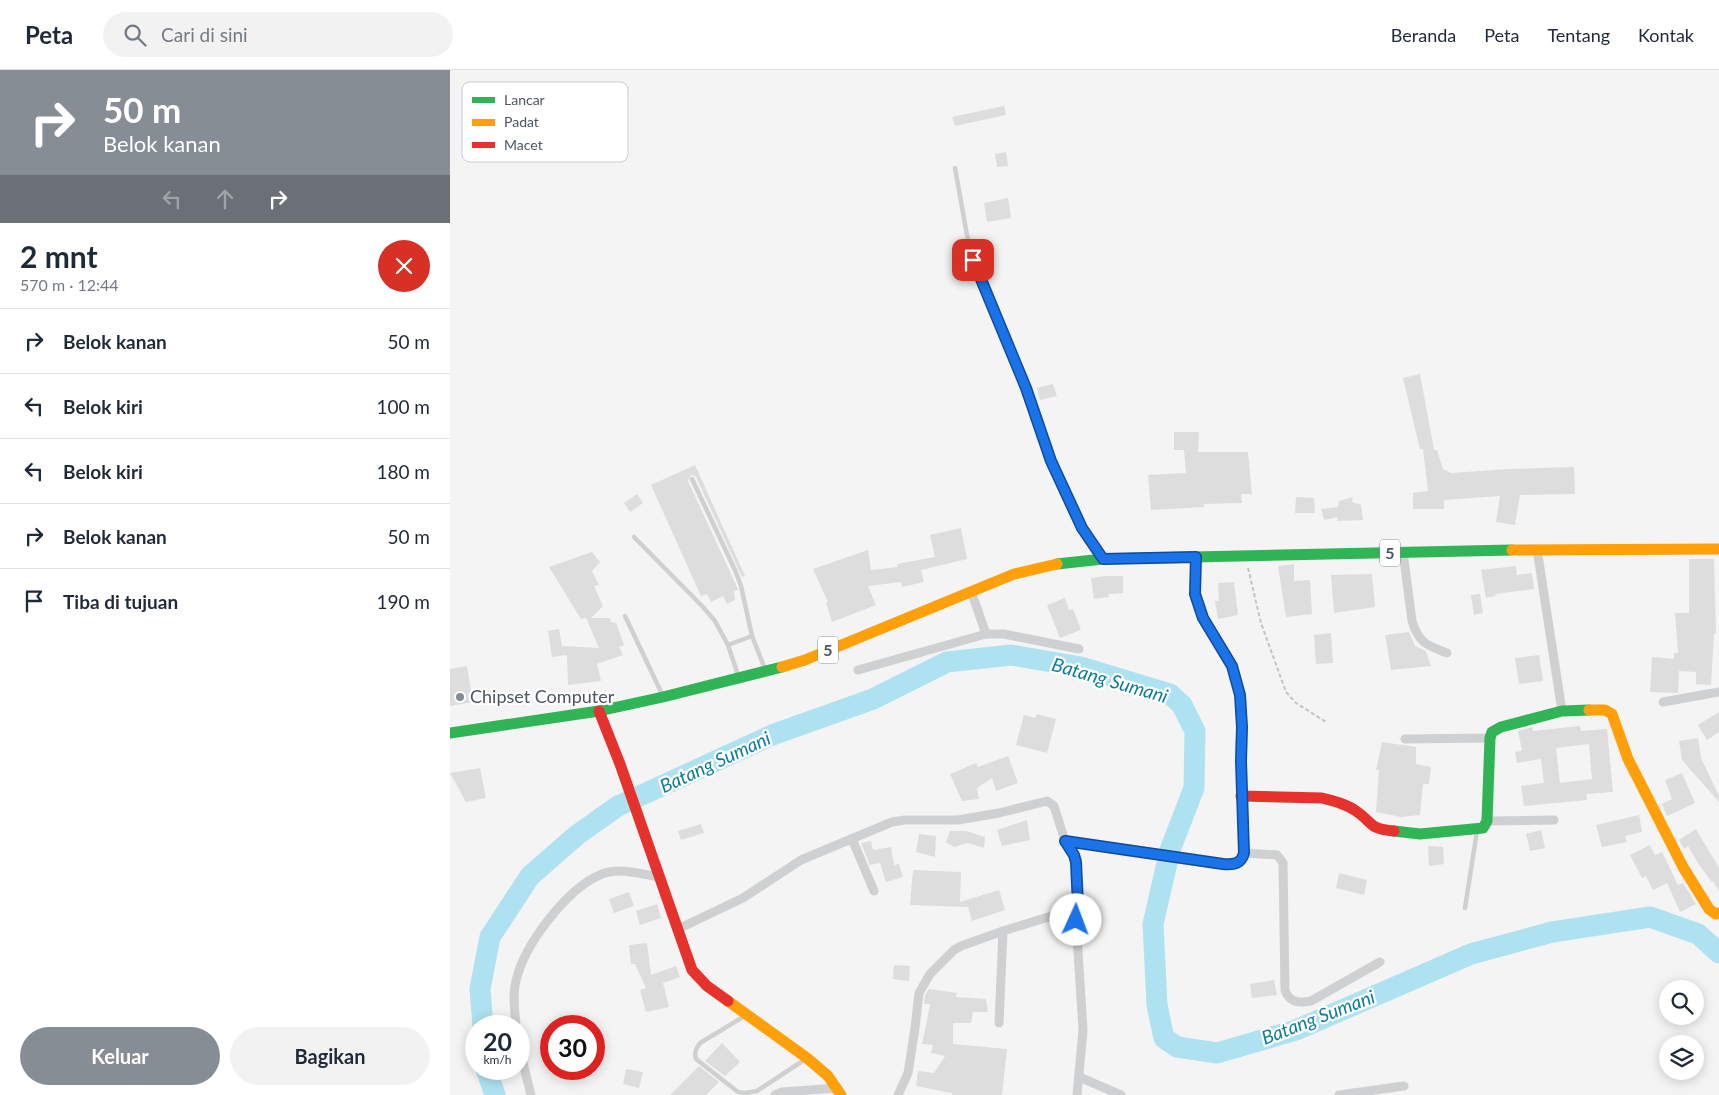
<!DOCTYPE html>
<html lang="id">
<meta charset="utf-8">
<style>
body{margin:0;font-family:Lato,sans-serif;background:#f2f2f3;color:#1f2937;height:100vh;display:flex;flex-direction:column;font-size:19px;white-space:nowrap}
*{box-sizing:border-box;margin:0}
p{font-size:16px;color:#747a83}
.icon{flex:none;width:28px;height:28px;fill:none;stroke:currentColor;stroke-width:2;stroke-linecap:round;stroke-linejoin:round}
.map{position:relative;flex:1;overflow:hidden}
.details{display:flex;flex-direction:column;background:#fff;width:450px}
.details>*{flex:none}
.banner{background:#868d94;color:#fff;overflow:hidden}
.controls{position:absolute;left:1209px;top:910px;display:grid;gap:10px}
.controls a{display:grid;place-items:center;width:45px;height:45px;border-radius:50%;background:#fff;box-shadow:0 2px 12px #0003;font-size:25px}
.speed{position:absolute;left:15px;top:945px;display:flex;gap:10px;font-size:25px;font-weight:700;text-align:center}
.speed>*{display:grid;place-content:center;width:65px;height:65px;border-radius:50%;background:#fff;box-shadow:0 2px 12px #0003;line-height:1}
.speed small{font-size:12px;font-weight:400}
.speed .limit{border:8px solid #d22;background:#fff;color:#111}
.pin{position:absolute;display:grid;place-items:center;width:42px;height:42px;color:#fff;margin:-21px;border-radius:10px;box-shadow:0 2px 8px #0006}
.me{position:absolute;width:55px;margin:-28px;rotate:2deg;stroke-linejoin:round;filter:drop-shadow(0 0 4px #0008)}
.turn{display:flex;align-items:center;gap:18px;height:105px;padding:0 20px;font-size:22px}
.turn .icon{width:65px;height:65px;stroke-width:2.5}
.turn b{display:block;font-size:35px;line-height:42px}
.lanes{display:flex;align-items:center;height:48px;padding:0 20px;background:#0003;justify-content:center;gap:25px;direction:ltr}
.lanes .off{opacity:.35}
.round{display:grid;place-items:center;flex:none;width:52px;height:52px;border-radius:26px;background:#f2f2f3}
.headline{display:flex;align-items:center;justify-content:space-between;height:85px;padding:0 20px}
h1{font-size:30px;font-weight:700;line-height:38px}
.button{display:flex;gap:10px;margin-top:auto;padding:10px 20px}
.button a{flex:1;height:58px;border-radius:30px;background:#868d94;color:#fff;font-size:20px;font-weight:700;line-height:58px;text-align:center}
.button a+a{background:#f2f2f3;color:#1f2937}
ul{padding:0;list-style:none}
li{display:flex;align-items:center;gap:15px;height:65px;padding:0 20px;border-top:1px solid #e0e1e3}
li div{flex:1}
li b{display:block;font-size:19px}
li em{font-style:normal}
header{display:flex;align-items:center;gap:30px;box-sizing:border-box;height:70px;padding:0 25px;background:#fff;border-bottom:1px solid #e0e1e3}
header strong{font-size:24px}
nav{display:flex;gap:28px;margin-inline-start:auto;font-size:18px}
.search{width:350px;height:45px;background:#f2f2f3;display:flex;align-items:center;gap:12px;box-sizing:border-box;padding:0 18px;border-radius:28px;color:#747a83;font-size:19px}
main{display:flex;flex:1;min-height:0}
.map>svg:first-child{display:block}
</style>
<header>
<strong>Peta</strong>
<div class="search"><svg class="icon" aria-label="search" viewBox="0 0 24 24"><circle cx="10" cy="10" r="6"/><path d="M15 15l6 6"/></svg>Cari di sini</div>
<nav><a>Beranda</a><a>Peta</a><a>Tentang</a><a>Kontak</a></nav>
</header>
<main>
<section class="details">
<div class="banner">
<div class="turn"><svg class="icon" aria-label="right" viewBox="0 0 24 24"><path d="M7 20v-9h11M14 6l5 5-5 5"/></svg><div><b>50 m</b>Belok kanan</div></div>
<div class="lanes"><svg class="icon off" aria-label="left" viewBox="0 0 24 24"><path d="M17 20v-9H6M10 6l-5 5 5 5"/></svg><svg class="icon off" aria-label="ahead" viewBox="0 0 24 24"><path d="M12 20V5M6 11l6-6 6 6"/></svg><svg class="icon" aria-label="right" viewBox="0 0 24 24"><path d="M7 20v-9h11M14 6l5 5-5 5"/></svg></div>
</div>
<div class="headline"><div><h1>2 mnt</h1><p>570 m · 12:44</p></div><a class="round" style="background:#d93025;color:#fff"><svg class="icon" aria-label="close" viewBox="0 0 24 24"><path d="M6 6l12 12M18 6L6 18"/></svg></a></div>
<ul>
<li><svg class="icon" aria-label="right" viewBox="0 0 24 24"><path d="M7 20v-9h11M14 6l5 5-5 5"/></svg><div><b>Belok kanan</b></div><em>50 m</em></li>
<li><svg class="icon" aria-label="left" viewBox="0 0 24 24"><path d="M17 20v-9H6M10 6l-5 5 5 5"/></svg><div><b>Belok kiri</b></div><em>100 m</em></li>
<li><svg class="icon" aria-label="left" viewBox="0 0 24 24"><path d="M17 20v-9H6M10 6l-5 5 5 5"/></svg><div><b>Belok kiri</b></div><em>180 m</em></li>
<li><svg class="icon" aria-label="right" viewBox="0 0 24 24"><path d="M7 20v-9h11M14 6l5 5-5 5"/></svg><div><b>Belok kanan</b></div><em>50 m</em></li>
<li><svg class="icon" aria-label="arrive" viewBox="0 0 24 24"><path d="M6 21V4h12l-3 4 3 4H6"/></svg><div><b>Tiba di tujuan</b></div><em>190 m</em></li>
</ul>
<div class="button"><a>Keluar</a><a>Bagikan</a></div>
</section>
<div class="map">
<svg width="1269" height="1025" viewBox="0 0 1269 1025">
<rect width="100%" height="100%" fill="#f4f4f4"/>
<g fill="none" stroke-linecap="round" stroke-linejoin="round">
<g stroke="#aee2f0" stroke-width="21">
<polyline points="33,956 30,919 40,867 80,806 127,765 168,736 322,665 423,629 497,592 561,585 631,597 720,624 732,635 745,661 744,718 720,780 703,854 707,935 714,968 727,977 767,983 846,960 1021,884 1102,862 1200,847 1248,864 1269,883"/>
<polyline points="36,999 45,1025"/>
</g>
</g>
<g fill="#ddddde" fill-rule="evenodd">
<polygon points="554,36 556,45 505,56 502,47"/>
<polygon points="556,82 558,96 547,97 545,84"/>
<polygon points="558,128 561,148 537,152 534,133"/>
<polygon points="970,304 984,380 987,380 993,399 1001,403 1060,399 1124,397 1125,424 1070,425 1065,455 1046,452 1050,426 994,430 994,439 963,439 963,423 978,421 973,379 970,379 953,308"/>
<polygon points="603,314 607,326 590,330 587,318"/>
<polygon points="724,362 749,362 748,382 798,382 802,424 791,424 792,433 754,434 754,437 701,440 698,405 736,403 734,380 724,380"/>
<polygon points="245,395 295,506 292,507 246,407 243,405 240,406 238,411 287,517 288,520 284,521 285,530 277,534 273,526 261,532 257,524 251,526 201,415"/>
<polygon points="187,424 193,433 180,442 174,433"/>
<polygon points="846,427 864,428 865,443 845,443"/>
<polygon points="903,427 902,432 911,435 913,450 887,451 888,447 874,450 871,439 888,437 889,431"/>
<polygon points="511,458 517,489 471,500 474,512 452,517 451,512 418,516 426,535 382,552 376,533 378,532 363,499 418,480 421,500 448,497 447,494 485,487 480,465"/>
<polygon points="142,482 150,492 142,501 149,515 144,516 153,536 141,548 160,548 161,552 166,553 174,575 169,577 173,585 147,594 151,611 118,615 117,585 102,587 98,561 109,559 112,576 149,578 136,548 131,549 99,497"/>
<polygon points="1239,489 1264,489 1266,563 1264,564 1261,615 1246,614 1246,602 1229,601 1228,623 1200,622 1202,587 1224,589 1224,583 1228,583 1225,543 1239,543"/>
<polygon points="844,494 844,511 860,510 862,544 836,547 828,496"/>
<polygon points="1066,496 1067,505 1082,503 1084,519 1045,524 1046,526 1036,528 1031,500"/>
<polygon points="922,504 925,537 884,543 881,505"/>
<polygon points="655,506 673,506 673,523 658,524 659,527 644,529 641,508"/>
<polygon points="784,512 788,545 768,549 765,531 769,531 768,513"/>
<polygon points="1030,524 1033,543 1024,545 1021,525"/>
<polygon points="615,528 619,540 623,539 631,560 610,568 597,535"/>
<polygon points="959,562 965,576 976,581 981,596 941,600 935,565"/>
<polygon points="881,563 883,593 866,594 864,565"/>
<polygon points="1089,585 1093,611 1069,614 1065,588"/>
<polygon points="17,596 23,632 0,636 0,599"/>
<polygon points="1269,642 1269,662 1257,670 1248,655"/>
<polygon points="587,644 606,649 597,683 566,675 574,645 585,648"/>
<path d="M1130 656 1131 661 1157 659 1163 722 1136 724 1137 730 1074 736 1071 716 1094 713 1091 689 1067 693 1065 682 1072 681 1068 661 1082 657 1083 661ZM1139 674 1142 709 1110 713 1106 678Z"/>
<polygon points="1248,668 1251,688 1269,726 1269,732 1232,690 1229,671"/>
<polygon points="932,672 966,677 966,694 981,697 979,714 973,714 970,745 951,747 926,742 929,700 926,700"/>
<polygon points="558,686 568,713 546,721 542,708 527,718 529,729 512,731 500,704 526,693 528,697"/>
<polygon points="30,698 36,728 16,732 0,703"/>
<polygon points="1232,703 1245,733 1217,746 1212,734 1222,729 1215,710"/>
<polygon points="1189,745 1192,762 1175,766 1177,772 1152,777 1146,755"/>
<polygon points="577,750 580,770 552,776 547,760"/>
<polygon points="251,754 254,763 231,770 228,761"/>
<polygon points="1246,759 1269,798 1269,821 1263,811 1262,812 1248,793 1238,776 1234,779 1229,770"/>
<polygon points="1091,760 1095,778 1080,781 1076,764"/>
<polygon points="500,761 516,761 535,767 534,778 518,773 504,777 496,772"/>
<polygon points="469,764 486,766 485,787 466,782"/>
<polygon points="421,771 423,780 441,777 444,795 449,794 453,807 436,812 430,793 420,795 411,773"/>
<polygon points="1200,775 1205,785 1212,782 1228,815 1233,813 1246,834 1230,842 1217,813 1203,820 1196,806 1192,808 1180,785"/>
<polygon points="978,776 993,777 994,794 979,796"/>
<polygon points="463,800 511,802 510,832 549,820 555,840 522,851 518,837 460,835"/>
<polygon points="889,803 917,810 914,825 886,818"/>
<polygon points="179,822 184,836 164,843 159,829"/>
<polygon points="207,834 211,848 190,855 186,841"/>
<polygon points="197,873 201,905 226,896 230,907 213,913 219,937 196,942 190,920 196,918 185,894 181,894 179,875"/>
<polygon points="444,895 460,896 459,911 443,909"/>
<polygon points="824,910 827,925 802,928 800,914"/>
<polygon points="479,919 507,923 506,927 536,929 538,942 523,942 521,953 503,953 503,974 557,979 552,1025 502,1025 502,1023 466,1016 468,1001 484,1003 495,986 481,983 483,975 472,974 476,956 480,934 474,934 475,925"/>
<polygon points="272,973 290,992 275,1006 255,991"/>
<polygon points="249,996 269,1012 256,1025 220,1025"/>
<polygon points="176,999 193,1002 189,1018 173,1014"/>
</g>
<g fill="none" stroke-linecap="round" stroke-linejoin="round">
<polyline stroke="#bcc7c4" stroke-width="2" stroke-dasharray="4 2.5" stroke-linecap="butt" points="798,498 811,553 836,622 846,633 876,652"/>
<g stroke="#ced0d2" stroke-width="4.5">
<polyline points="505,98 517,165 523,190 576,319 601,391 632,458 651,486"/>
<polyline points="242,409 285,500 291,516 302,566 315,599"/>
<polyline points="184,467 253,537 265,551 278,575 288,605"/>
<polyline points="175,546 212,624"/>
<polyline points="278,575 302,566"/>
<polyline points="1015,838 1027,761"/>
<path d="M293 947 250 973C246 979 244 982 246 989L288 1022 295 1023 307 1021 354 990"/>
</g>
<g stroke="#ced0d2" stroke-width="9">
<polyline points="1087,479 1112,641"/>
<path d="M953 482 962 551C969 573 976 575 997 583"/>
<polyline points="521,521 536,564"/>
<polyline points="408,600 536,564 554,564 629,579"/>
<polyline points="1213,632 1269,622"/>
<polyline points="955,669 1040,668"/>
<polyline points="1037,751 1104,750"/>
<polyline points="402,769 424,821"/>
<path d="M615 771 781 795C789 793 792 791 794 783L790 673 792 657 790 625 782 596 753 548 745 524 746 487"/>
<path d="M794 783 827 785 833 793 835 920C839 933 849 933 861 931L930 892"/>
<polyline points="228,859 293,828 351,790 442,752 455,750 508,750 549,743 597,731 604,736 615,771 624,785 626,792 628,835 626,850 633,960 627,1025"/>
<polyline points="549,953 553,861"/>
<path d="M66 956C65 941 62 925 66 911 74 875 117 818 152 804 170 797 191 804 209 807"/>
<polyline points="69,977 81,1025"/>
<polyline points="629,1007 671,1025"/>
<polyline points="325,1025 332,1022 387,1018"/>
<polyline points="448,1025 458,1003 465,958 469,923 480,904 504,880 511,876 553,861 608,844 626,842"/>
<polyline points="889,1025 954,1016"/>
</g>
<g stroke="#30b455" stroke-width="11">
<polyline points="607,494 653,489 1062,480"/>
<polyline points="0,663 149,641 213,627 332,597"/>
<polyline points="944,761 970,764 1033,758 1037,751 1040,668 1042,662 1051,657 1112,641 1139,640"/>
</g>
<g stroke="#ff9f0a" stroke-width="11">
<polyline points="1062,480 1269,479"/>
<polyline points="332,597 355,590 564,504 607,494"/>
<polyline points="1139,640 1155,640 1162,644 1178,689 1233,797 1259,839 1266,844 1269,843"/>
<polyline points="278,931 357,988 378,1006 391,1025"/>
</g>
<g stroke="#e5322d" stroke-width="11">
<polyline points="149,641 170,694 242,900 257,916 278,931"/>
<path d="M791 726 872 728C884 731 896 734 906 741 924 753 918 759 944 761"/>
</g>
</g>
<g fill="none" stroke-linecap="round" stroke-linejoin="round">
<g stroke="#114b97" stroke-width="12">
<path id="route" d="M523 190 576 318 601 391 632 458 653 489 746 487 745 524 753 548 782 596 790 625 792 657 791 691 794 783C791 794 784 795 773 794L615 771 624 785 626 792 628 835 626 850"/>
</g>
<use href="#route" stroke="#1a73e8" stroke-width="9"/>
</g>
<circle fill="#868d94" stroke="#fff" stroke-width="2" cx="10" cy="627" r="5"/>
<g text-anchor="middle" stroke-width="4.5" stroke-linejoin="round" paint-order="stroke">
<g fill="#fff" stroke="#808990" stroke-width="1">
<rect x="930" y="469.5" width="20" height="27" rx="4"/>
<rect x="368" y="566.5" width="20" height="27" rx="4"/>
</g>
<g font-size="16" font-weight="bold" fill="#4a5661">
<text x="940" y="489">5</text>
<text x="378" y="586">5</text>
</g>
<g font-size="18" fill="#4a5661" stroke="#fff" text-anchor="start">
<text x="20" y="633">Chipset Computer</text>
</g>
<g font-size="19" font-style="italic" fill="#0c7c9b" stroke="#fff">
<text transform="translate(660 610) rotate(16)" y="7">Batang Sumani</text>
<text transform="translate(265 692) rotate(-25)" y="7">Batang Sumani</text>
<text transform="translate(868 947) rotate(-21)" y="7">Batang Sumani</text>
</g>
</g>
<rect x="12" y="12" width="166" height="80" rx="8" fill="#fff" stroke="#c9ccd0" stroke-width="1"/>
<rect x="22" y="27" width="23" height="6" fill="#30b455"/>
<rect x="22" y="49" width="23" height="7" fill="#ff9f0a"/>
<rect x="22" y="72" width="23" height="6" fill="#e5322d"/>
<g font-size="14" fill="#4a5661">
<text x="54" y="35">Lancar</text>
<text x="54" y="57">Padat</text>
<text x="54" y="80">Macet</text>
</g>
</svg>
<div class="controls">
<a><svg class="icon" aria-label="search" viewBox="0 0 24 24"><circle cx="10" cy="10" r="6"/><path d="M15 15l6 6"/></svg></a>
<a><svg class="icon" aria-label="layers" viewBox="0 0 24 24"><path d="M12 4l9 5-9 5-9-5zM3 14l9 5 9-5"/></svg></a>
</div>
<div class="speed"><div>20<small>km/h</small></div><div class="limit">30</div></div>
<div class="pin" style="left:523px;top:190px;background:#d93025"><svg class="icon" aria-label="arrive" viewBox="0 0 24 24"><path d="M6 21V4h12l-3 4 3 4H6"/></svg></div>
<svg class="me" style="left:626px;top:850px" viewBox="-20 -20 40 40"><circle r="19" fill="#fff"/><path d="M0-13L10 11 0 6-10 11z" fill="#1a73e8"/></svg>
</div>
</main>
